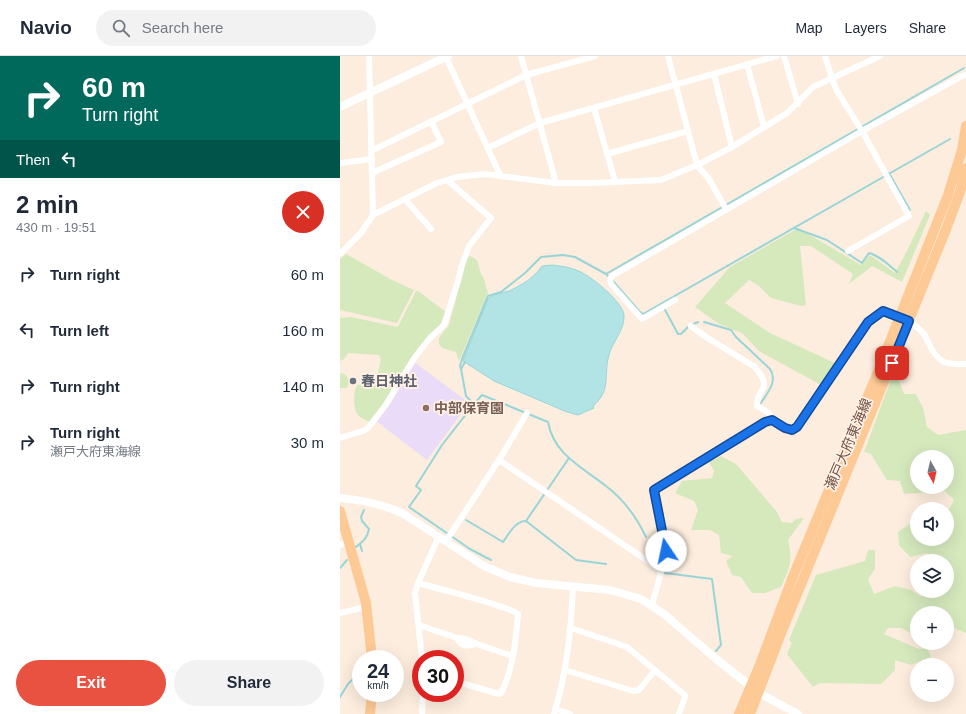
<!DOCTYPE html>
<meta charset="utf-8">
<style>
body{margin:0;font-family:Helvetica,"Noto Sans JP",sans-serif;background:#f2f2f3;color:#1f2937;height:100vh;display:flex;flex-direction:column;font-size:15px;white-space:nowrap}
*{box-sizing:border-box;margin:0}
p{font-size:13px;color:#747a83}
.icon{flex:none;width:22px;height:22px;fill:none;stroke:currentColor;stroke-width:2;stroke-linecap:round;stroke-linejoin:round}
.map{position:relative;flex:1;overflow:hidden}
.side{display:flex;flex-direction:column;background:#fff;width:340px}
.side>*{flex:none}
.hud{background:#00695c;color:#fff;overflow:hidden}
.needle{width:26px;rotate:172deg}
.controls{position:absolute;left:570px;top:394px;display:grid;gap:8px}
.controls a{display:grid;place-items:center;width:44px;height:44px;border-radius:50%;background:#fff;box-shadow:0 4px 16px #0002;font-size:20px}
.speed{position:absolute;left:12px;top:594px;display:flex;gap:8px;font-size:20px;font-weight:700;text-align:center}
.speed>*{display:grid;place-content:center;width:52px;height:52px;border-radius:50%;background:#fff;box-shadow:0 4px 16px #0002;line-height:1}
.speed small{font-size:10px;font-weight:400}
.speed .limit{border:6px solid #d22;background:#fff;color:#111}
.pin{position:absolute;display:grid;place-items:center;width:34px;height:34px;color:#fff;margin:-17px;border-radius:8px;box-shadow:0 2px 6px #0006}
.me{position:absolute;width:44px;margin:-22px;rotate:349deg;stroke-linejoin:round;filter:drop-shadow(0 0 3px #0008)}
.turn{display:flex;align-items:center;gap:14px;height:84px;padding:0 16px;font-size:18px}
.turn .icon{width:52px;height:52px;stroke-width:2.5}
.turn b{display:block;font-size:28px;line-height:34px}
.then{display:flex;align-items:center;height:38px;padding:0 16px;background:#0003;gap:8px;font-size:15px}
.round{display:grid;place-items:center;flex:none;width:42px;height:42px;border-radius:21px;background:#f2f2f3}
.head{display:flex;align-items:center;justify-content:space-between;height:68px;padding:0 16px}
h1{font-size:24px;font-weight:800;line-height:30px}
.button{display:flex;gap:8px;margin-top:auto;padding:8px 16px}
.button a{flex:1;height:46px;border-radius:24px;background:#e95140;color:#fff;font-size:16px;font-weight:800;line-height:46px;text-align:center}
.button a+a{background:#f2f2f3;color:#1f2937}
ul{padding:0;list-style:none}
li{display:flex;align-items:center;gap:12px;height:56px;padding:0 16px}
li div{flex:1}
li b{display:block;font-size:15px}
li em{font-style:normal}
header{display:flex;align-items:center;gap:24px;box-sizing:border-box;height:56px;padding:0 20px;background:#fff;border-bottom:1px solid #e0e1e3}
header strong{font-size:19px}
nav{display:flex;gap:22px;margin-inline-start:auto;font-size:14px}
.search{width:280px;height:36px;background:#f2f2f3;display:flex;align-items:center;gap:10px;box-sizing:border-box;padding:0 14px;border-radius:22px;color:#747a83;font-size:15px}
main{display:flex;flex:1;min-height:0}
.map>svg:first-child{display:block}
</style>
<header>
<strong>Navio</strong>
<div class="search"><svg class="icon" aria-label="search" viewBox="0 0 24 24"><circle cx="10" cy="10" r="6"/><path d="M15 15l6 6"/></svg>Search here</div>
<nav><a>Map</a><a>Layers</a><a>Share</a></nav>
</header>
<main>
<section class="side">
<div class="hud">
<div class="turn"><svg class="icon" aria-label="right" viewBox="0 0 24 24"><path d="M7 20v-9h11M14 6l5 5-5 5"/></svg><div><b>60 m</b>Turn right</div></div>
<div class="then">Then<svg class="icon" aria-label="left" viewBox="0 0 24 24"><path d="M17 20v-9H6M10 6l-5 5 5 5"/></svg></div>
</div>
<div class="head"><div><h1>2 min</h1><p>430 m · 19:51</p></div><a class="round" style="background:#d93025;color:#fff"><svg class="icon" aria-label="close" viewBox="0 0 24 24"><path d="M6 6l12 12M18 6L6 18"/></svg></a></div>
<ul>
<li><svg class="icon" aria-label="right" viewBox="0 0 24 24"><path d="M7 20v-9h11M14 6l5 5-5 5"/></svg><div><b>Turn right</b></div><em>60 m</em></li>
<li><svg class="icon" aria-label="left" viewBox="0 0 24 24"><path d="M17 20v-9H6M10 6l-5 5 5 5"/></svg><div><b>Turn left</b></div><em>160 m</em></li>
<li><svg class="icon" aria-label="right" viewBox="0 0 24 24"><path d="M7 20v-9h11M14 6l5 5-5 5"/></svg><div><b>Turn right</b></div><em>140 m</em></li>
<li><svg class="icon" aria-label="right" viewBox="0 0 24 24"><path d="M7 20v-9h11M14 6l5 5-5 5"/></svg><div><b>Turn right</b><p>瀬戸大府東海線</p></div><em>30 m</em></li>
</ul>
<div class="button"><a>Exit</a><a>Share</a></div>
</section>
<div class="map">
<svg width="626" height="658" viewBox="0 0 626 658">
<rect width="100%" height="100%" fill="#fcedde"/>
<polygon fill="#eadcf8" points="74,306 129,347 87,404 36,365 51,347"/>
<g fill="#d5e9bd" fill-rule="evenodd">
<polygon points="586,155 590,159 562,226 532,210 509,228 513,218 471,190 460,190 466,249 461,250 431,242 419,230 409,224 385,247 430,277 495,307 481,329 419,295 402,277 379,268 355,251 390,211 458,172 521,209 530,199 555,217 567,195"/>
<polygon points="6,198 52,224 74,234 57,267 0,254 0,203"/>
<polygon points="130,200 137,204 141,218 144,223 148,237 119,305 116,296 102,292 99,288 99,282 109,269 126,205 128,201"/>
<path d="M76 235H78L106 256 101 268 30 366C26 364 21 362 18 359 13 353 13 336 17 329L36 326 41 303 39 299 8 297 4 303 0 305V262L11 261 58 271Z"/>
<path d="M2 317C9 320 10 325 7 332H0V318Z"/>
<path d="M553 318 558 322 564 338H576L583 352 587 371 598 379 626 374V577L612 571 607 572V557H577V580L561 572H548L544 578 579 593 587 592 591 601 571 609 555 604V614L541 628 480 627 473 631 447 598 452 587 449 584 476 519 525 505 528 494H535V513L528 523 534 538 555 530 571 534 580 540 590 538V535H607V505H592L587 497 570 501 559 489 558 476 577 463V483H607V457L614 444 605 435 564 438 560 425 547 424 531 398 524 396ZM577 401H607V431H577Z"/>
<path d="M381 400 396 408 437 456 442 466 452 467 456 463 464 462 448 484C453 506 450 511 441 531L425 537H412L401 521 392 519 386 505 393 500 381 497 379 479 370 474H351L358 454 354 445 335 437 342 425 372 422 374 415 369 406Z"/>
</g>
<path fill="#b3e4e5" stroke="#99d5d7" d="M212 209C220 210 229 211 236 214 249 218 283 246 284 259 285 274 272 286 269 299 263 319 272 334 253 350L254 352 238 359 227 356 154 325 123 305 148 243C154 238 162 237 169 235 182 229 194 222 202 210Z"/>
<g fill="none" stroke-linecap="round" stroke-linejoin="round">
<g stroke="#99d5d7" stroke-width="2">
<polyline points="549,117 570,154"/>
<path d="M454 172 487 184 522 207 529 197C540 200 549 209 557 216"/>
<polyline points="266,218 624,12"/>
<polyline points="272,224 299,255 303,258 610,83"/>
<polyline points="324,252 338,278 341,278 349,270 358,266"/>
<path d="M364 266 391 274 396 281 430 313C438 325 428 336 421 347"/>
<polyline points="125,306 121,313 126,340 134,348 102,389 76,430 81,434 69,451 130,493 151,504"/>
<polyline points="121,313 120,310 122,303 148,240 161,236 185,217 201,201 223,199 235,201 266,218 269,221"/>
<path d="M134 348 142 339 208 366C214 399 242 411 266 430 283 443 297 462 306 481"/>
<path d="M126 464 163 486C169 478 175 465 186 465L236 504 266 508"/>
<polyline points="186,465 229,402"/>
<polyline points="20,488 22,495"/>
<path d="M16 491C23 485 27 483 29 473L22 465 21 461 24 454"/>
<polyline points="330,506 325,517 372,523 381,589 376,595"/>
<polyline points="0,512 7,504"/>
<polyline points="0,641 8,628 21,615"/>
</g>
<g stroke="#fff" stroke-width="6">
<polyline points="29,0 33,159"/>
<polyline points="181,0 216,127"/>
<polyline points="328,0 357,109 369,123 386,153"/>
<polyline points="444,0 458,48"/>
<polyline points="485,0 492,23 497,35 522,75 569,160 508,195"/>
<polyline points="106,1 160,119"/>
<polyline points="407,8 424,71"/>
<polyline points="374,18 392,91"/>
<polyline points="254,52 275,125"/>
<polyline points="148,92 200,67 437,0"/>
<polyline points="31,95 186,19 255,0"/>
<polyline points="267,98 348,75"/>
<polyline points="0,107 32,103"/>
<polyline points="32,117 101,86 91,65"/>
<polyline points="65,143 91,173"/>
<polyline points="0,198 21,177 33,159 97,127 117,121 145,118 216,127 252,127 321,124 357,109 392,91 447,57 473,31 540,0"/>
<polyline points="335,244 302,263 271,228 270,223 272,220 522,75 622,20 626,19"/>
<path d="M351 270 366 281 415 311C435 335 416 330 417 350L429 357 432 364"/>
<polyline points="0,382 23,375 28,372 45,350 75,301 90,282 104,269 118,225 122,209 129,190 151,162 107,124"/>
<polyline points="159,404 321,514"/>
<polyline points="106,485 159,404 187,357"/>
<polyline points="0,489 8,486"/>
<path d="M78 527C93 531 171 551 178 558 176 582 173 615 161 637L159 638 115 625"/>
<path d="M312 549 325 502V495L314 434 395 386 425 366 432 364 445 372 452 374 457 371 528 266 543 255C556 260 571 264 581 275 585 278 587 284 589 288 598 307 606 309 626 308"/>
<polyline points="0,557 26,551"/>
<polyline points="79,569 117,582 126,583 137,588 172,600"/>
<polyline points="231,572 287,591 345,639 344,644 339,658"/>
<path d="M117 582C120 590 128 591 136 588"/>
<polyline points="82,603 75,537 78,527 99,480"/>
<polyline points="225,614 293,635 299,634 315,614"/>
<polyline points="215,653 230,658"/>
<polyline points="82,658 83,637"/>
<path d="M214 658C227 616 231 574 233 530"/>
</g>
<g stroke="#fff" stroke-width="8">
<polyline points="0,51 108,0"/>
<path d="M0 442C22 444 42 448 62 457L144 510 170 521 196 527 270 534 301 543 324 558 375 602 419 637 458 658"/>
</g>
<g stroke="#fdc995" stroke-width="10">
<polyline points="0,455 26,547 32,603"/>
<polyline points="30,658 32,637"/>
<polyline points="399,658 419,611 452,523 535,323 608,139 622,94 626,70"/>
<polyline points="410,658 442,575 605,176 620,136 626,112"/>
</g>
</g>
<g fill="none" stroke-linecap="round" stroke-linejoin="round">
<g stroke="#114b97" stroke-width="10">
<polyline id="route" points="326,495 314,434 425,366 432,364 445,372 452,374 457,371 528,266 543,255 569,265 552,307"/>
</g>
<use href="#route" stroke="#1a73e8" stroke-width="7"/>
</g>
<circle fill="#6b7280" stroke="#fff1e5" stroke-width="1.5" cx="13" cy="325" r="4"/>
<circle fill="#8d6e63" stroke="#fff1e5" stroke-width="1.5" cx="86" cy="352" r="4"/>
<g text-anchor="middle" stroke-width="3.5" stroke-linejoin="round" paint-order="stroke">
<g font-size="14" font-weight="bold" fill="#5b616d" stroke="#fff1e5" text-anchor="start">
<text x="21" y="330">春日神社</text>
</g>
<g font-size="14" font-weight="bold" fill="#785e54" stroke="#fff1e5" text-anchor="start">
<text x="94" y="357">中部保育園</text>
</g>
<g font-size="14" fill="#725146" stroke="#fff1e5">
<text transform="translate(508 388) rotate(-67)" y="5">瀬戸大府東海線</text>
</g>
</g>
</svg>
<div class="controls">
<a><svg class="needle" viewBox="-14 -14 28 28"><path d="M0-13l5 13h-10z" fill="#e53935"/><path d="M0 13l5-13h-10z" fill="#747a83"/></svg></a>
<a><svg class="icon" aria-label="sound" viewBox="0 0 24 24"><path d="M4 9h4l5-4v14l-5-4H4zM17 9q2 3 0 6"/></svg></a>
<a><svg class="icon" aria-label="layers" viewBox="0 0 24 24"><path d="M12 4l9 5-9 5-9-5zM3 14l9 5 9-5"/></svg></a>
<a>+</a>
<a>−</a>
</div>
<div class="speed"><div>24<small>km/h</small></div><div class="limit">30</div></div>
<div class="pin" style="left:552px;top:307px;background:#d93025"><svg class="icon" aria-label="arrive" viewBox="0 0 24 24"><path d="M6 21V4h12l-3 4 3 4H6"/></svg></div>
<svg class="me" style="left:326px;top:495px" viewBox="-20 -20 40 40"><circle r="19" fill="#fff"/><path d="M0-13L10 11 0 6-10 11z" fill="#1a73e8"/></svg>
</div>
</main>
